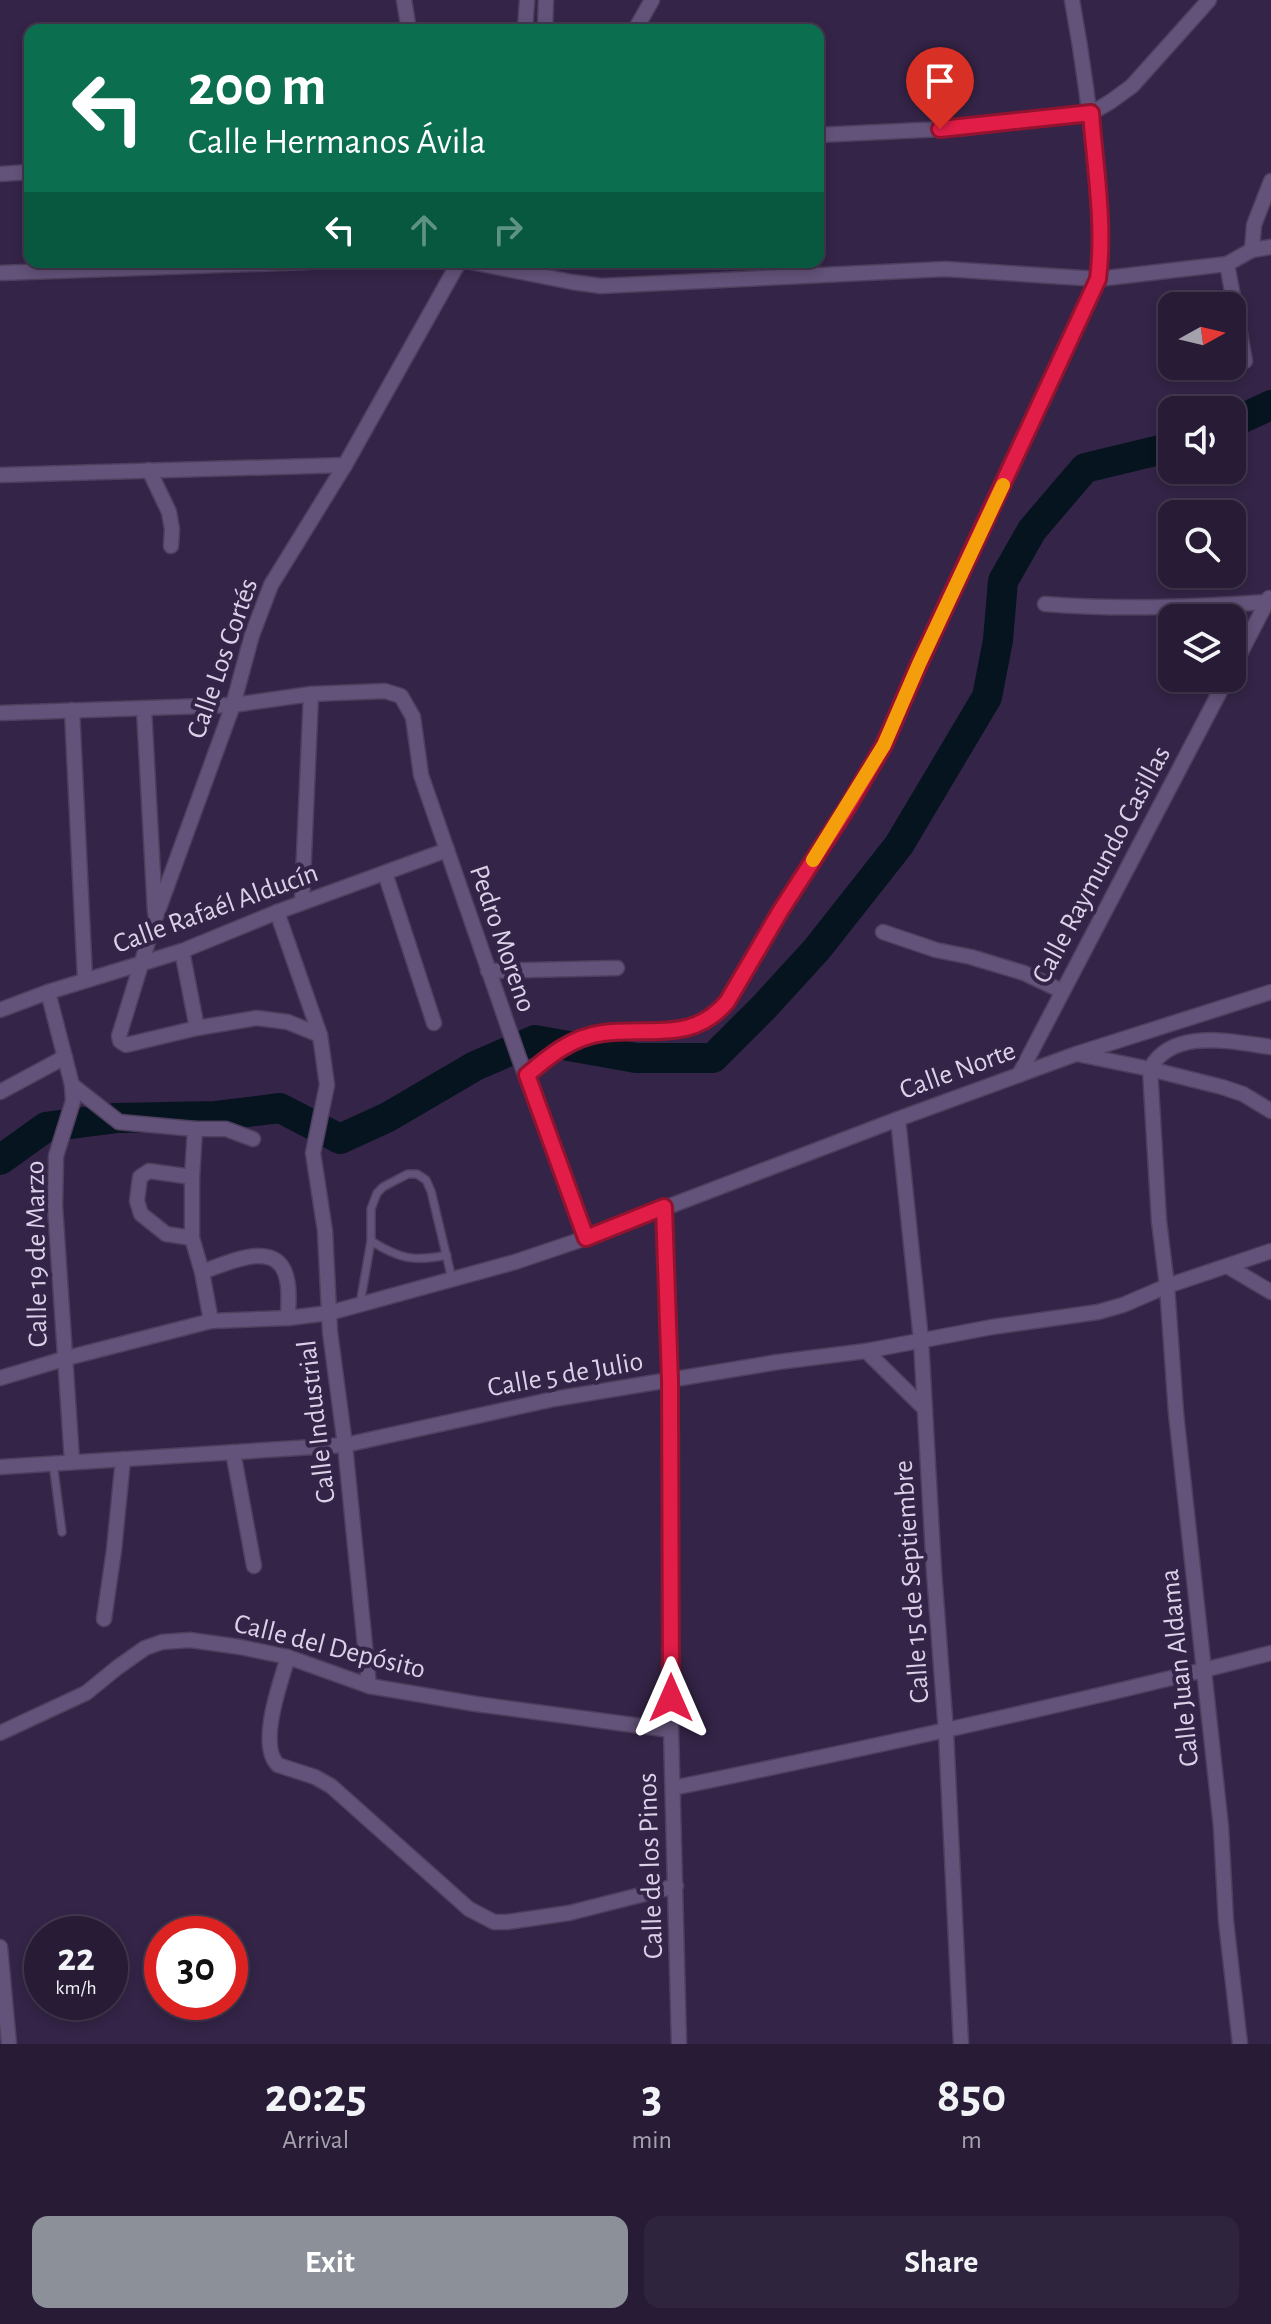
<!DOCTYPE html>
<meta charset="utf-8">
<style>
body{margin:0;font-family:"Alegreya Sans",sans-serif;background:#2f243d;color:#f1f3f6;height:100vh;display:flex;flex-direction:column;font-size:30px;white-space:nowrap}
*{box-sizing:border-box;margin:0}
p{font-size:26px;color:#a4a1ad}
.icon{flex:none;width:44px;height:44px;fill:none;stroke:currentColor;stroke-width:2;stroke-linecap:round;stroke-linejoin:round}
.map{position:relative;height:2044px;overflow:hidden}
.details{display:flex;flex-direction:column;background:#271b35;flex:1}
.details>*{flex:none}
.top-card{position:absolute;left:24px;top:24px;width:800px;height:244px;border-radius:16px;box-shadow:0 4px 12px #0003,0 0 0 2px #433950;background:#0b6e4f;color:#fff;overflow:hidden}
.needle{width:52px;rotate:82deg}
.fabs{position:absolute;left:1158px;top:292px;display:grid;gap:16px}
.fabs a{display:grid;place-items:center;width:88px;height:88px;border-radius:16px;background:#271b35;box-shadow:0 4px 12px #0003,0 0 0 2px #433950;font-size:40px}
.speed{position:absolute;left:24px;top:1916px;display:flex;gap:16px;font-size:40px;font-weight:700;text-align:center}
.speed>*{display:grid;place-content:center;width:104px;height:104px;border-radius:50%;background:#271b35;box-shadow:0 4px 12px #0003,0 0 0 2px #433950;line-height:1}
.speed small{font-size:20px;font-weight:400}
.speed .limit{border:12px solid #d22;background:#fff;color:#111}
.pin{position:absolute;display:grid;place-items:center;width:68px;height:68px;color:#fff;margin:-82px -34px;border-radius:50% 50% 50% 0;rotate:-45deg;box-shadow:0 0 8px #0007}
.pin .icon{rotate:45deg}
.me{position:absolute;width:88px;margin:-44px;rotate:0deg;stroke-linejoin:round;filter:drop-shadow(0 0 6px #0008)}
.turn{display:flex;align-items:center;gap:28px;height:168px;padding:0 32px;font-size:36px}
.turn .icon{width:104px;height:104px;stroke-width:2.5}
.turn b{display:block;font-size:56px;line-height:68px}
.lanes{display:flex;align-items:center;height:76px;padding:0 32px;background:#0003;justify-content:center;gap:40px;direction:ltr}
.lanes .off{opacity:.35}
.eta{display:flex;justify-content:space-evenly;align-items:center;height:136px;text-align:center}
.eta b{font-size:48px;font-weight:700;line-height:56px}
.action{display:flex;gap:16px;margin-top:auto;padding:16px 32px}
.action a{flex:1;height:92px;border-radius:16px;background:#8c9099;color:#fff;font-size:32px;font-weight:700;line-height:92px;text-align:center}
.action a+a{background:#2f243d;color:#f1f3f6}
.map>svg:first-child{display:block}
</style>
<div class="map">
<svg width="1271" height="2044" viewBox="0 0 1271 2044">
<rect width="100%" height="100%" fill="#342447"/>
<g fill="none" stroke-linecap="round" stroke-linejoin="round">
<g stroke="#06141f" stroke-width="30">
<polyline points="1232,423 1271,405"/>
<polyline points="0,1160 46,1127 116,1118 216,1116 280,1108 340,1139 388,1117 475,1066 535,1040 636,1058 713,1058 765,1006 817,949 899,845 987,697 998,640 1003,581 1032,530 1085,468 1172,447"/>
</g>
<g stroke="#4d3f5d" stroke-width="10">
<g id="service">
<path d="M371 1241C400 1259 414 1262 447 1255"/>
<polyline points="360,1304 371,1241 371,1209 377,1193 383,1187 398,1179 408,1174 417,1174 426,1180 431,1191 452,1279"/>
<polyline points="53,1463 62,1532"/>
</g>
</g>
<g stroke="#4d3f5d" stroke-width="17">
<g id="minor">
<polyline points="404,0 409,30"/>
<polyline points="525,30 527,0"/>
<polyline points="545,30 546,0"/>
<polyline points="635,30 652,0"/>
<polyline points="818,135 964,128 1091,113 1110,102 1132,86 1209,0"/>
<polyline points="0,174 30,172"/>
<polyline points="1252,250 1254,225 1271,181"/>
<polyline points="471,262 572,282 601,286 945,269 1098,279 1227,264 1252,250 1271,247"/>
<polyline points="1227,264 1245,361"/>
<polyline points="0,273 308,262"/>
<polyline points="149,470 169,512 172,529 171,546"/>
<polyline points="0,475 345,465"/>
<path d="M1045 604C1119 610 1193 607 1267 602"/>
<polyline points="1232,669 1269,598"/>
<polyline points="144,709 155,912"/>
<polyline points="72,710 85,979"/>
<polyline points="0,713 233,705 311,694 385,691 401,696 413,717 421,775 447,850 519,1058 586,1238"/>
<polyline points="385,873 434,1023"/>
<polyline points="302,902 311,694"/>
<polyline points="277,912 320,1035 327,1085 313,1153 325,1231 330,1332 345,1445 369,1686"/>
<polyline points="883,932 936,950 971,957 1024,973 1062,991"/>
<polyline points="182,951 197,1028"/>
<polyline points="488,971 617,968"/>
<polyline points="48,992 72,1085 73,1101 56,1156 55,1206 72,1461"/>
<polyline points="0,1010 48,992 182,951 277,912 447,850"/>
<polyline points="320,1035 288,1022 257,1018 197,1028 126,1045 120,1041 119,1036 155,919 233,705 252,635 271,585 345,465 459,262"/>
<polyline points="1077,1054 1150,1069 1222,1087 1243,1094 1271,1111"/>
<path d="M527 1075 546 1058 581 1038 604 1032H651L691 1026 716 1014 727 1002 781 910 847 808 884 745 919 664 1098 279C1102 245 1099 213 1096 179 1091 119 1083 60 1072 0"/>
<polyline points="1019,1075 1227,678"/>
<polyline points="72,1085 119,1122 195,1129 226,1129 253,1139"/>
<polyline points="0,1092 65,1057"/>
<polyline points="898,1119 921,1340 934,1572 946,1732 961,2044"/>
<polyline points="195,1129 192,1177 192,1238 202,1272 211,1321"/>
<polyline points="192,1177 149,1171 140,1177 137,1201 141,1214 166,1234 192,1238"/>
<polyline points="664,1207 670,1381 671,1730 679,2044"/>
<polyline points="1227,1266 1271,1292"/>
<path d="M202 1272C228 1263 279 1237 287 1280 290 1292 288 1306 288 1318"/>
<polyline points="866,1351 925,1409"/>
<polyline points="0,1378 67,1358 211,1321 288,1318 329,1313 515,1262 586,1238 898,1119 1076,1054 1271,992"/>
<polyline points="233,1452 254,1566"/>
<polyline points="0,1467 345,1445 554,1399 778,1362 866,1351 992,1327 1098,1312 1123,1305 1167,1286 1271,1251"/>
<polyline points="104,1619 114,1550 123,1459"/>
<path d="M288 1657C281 1681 257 1745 278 1765L315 1777 331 1786 469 1909 494 1922H507L569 1913 676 1886"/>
<polyline points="0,1733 86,1693 118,1667 145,1648 162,1642 190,1640 240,1647 288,1657 369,1686 476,1704 671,1730"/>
<path d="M673 1788C873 1747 1073 1704 1271 1653"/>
<polyline points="0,1947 9,2044"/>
<path d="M1240 2044 1226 1921 1221 1827 1176 1413 1167 1286 1159 1221 1150 1069C1172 1027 1233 1042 1271 1047"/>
</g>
</g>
<use href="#service" stroke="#635279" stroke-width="7"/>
<use href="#minor" stroke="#635279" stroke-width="14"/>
</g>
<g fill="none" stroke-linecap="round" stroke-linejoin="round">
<g stroke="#92132f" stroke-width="20">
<path id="route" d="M671 1698 670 1381 664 1207 586 1238 527 1075C549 1056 572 1037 603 1033 649 1026 691 1044 727 1002L781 910 847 808 884 745 919 664 1098 279C1105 224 1095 167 1091 113L940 129"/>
</g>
<use href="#route" stroke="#e11d48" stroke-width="14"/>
<polyline stroke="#f59e0b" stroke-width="14" points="813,860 884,745 919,664 1003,485"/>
</g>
<g text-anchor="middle" stroke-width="8" stroke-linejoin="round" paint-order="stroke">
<g font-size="28" fill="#dad1e8" stroke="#342447">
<text transform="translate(221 658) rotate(-71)" y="10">Calle Los Cortés</text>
<text transform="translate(1100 864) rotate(-62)" y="10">Calle Raymundo Casillas</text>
<text transform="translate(215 907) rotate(-20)" y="10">Calle Rafaél Alducín</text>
<text transform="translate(504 938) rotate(71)" y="10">Pedro Moreno</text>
<text transform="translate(957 1069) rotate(-20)" y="10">Calle Norte</text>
<text transform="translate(35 1254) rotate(-91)" y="10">Calle 19 de Marzo</text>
<text transform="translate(565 1373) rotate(-10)" y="10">Calle 5 de Julio</text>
<text transform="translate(315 1422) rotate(-97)" y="10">Calle Industrial</text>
<text transform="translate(910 1582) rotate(-94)" y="10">Calle 15 de Septiembre</text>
<text transform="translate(330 1645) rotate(14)" y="10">Calle del Depósito</text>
<text transform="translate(1178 1668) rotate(-96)" y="10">Calle Juan Aldama</text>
<text transform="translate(649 1866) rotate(-92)" y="10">Calle de los Pinos</text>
</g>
</g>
</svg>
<div class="fabs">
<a><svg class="needle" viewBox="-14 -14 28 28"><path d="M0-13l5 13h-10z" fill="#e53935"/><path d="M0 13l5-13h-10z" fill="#a4a1ad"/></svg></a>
<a><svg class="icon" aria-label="sound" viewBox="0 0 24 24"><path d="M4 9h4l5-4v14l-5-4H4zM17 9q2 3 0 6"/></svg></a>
<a><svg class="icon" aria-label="search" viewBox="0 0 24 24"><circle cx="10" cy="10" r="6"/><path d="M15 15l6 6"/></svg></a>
<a><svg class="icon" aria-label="layers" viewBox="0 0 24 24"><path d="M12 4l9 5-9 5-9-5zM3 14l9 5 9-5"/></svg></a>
</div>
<div class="speed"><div>22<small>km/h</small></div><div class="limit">30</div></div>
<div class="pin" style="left:940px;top:129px;background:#d93025"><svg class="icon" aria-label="arrive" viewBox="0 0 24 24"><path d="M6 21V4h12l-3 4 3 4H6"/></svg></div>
<svg class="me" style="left:671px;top:1698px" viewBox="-20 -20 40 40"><path d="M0-17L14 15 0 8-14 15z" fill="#e11d48" stroke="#fff" stroke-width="4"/></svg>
<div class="top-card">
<div class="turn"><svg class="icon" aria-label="left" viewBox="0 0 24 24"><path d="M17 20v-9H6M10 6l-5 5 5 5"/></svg><div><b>200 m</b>Calle Hermanos Ávila</div></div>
<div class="lanes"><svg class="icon" aria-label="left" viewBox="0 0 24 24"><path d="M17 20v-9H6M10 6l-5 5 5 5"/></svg><svg class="icon off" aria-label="ahead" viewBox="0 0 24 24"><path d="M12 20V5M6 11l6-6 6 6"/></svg><svg class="icon off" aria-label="right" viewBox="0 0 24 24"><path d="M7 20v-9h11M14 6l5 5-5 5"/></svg></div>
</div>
</div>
<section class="details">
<div class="eta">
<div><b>20:25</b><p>Arrival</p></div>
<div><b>3</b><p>min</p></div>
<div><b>850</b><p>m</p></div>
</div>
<div class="action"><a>Exit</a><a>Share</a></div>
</section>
